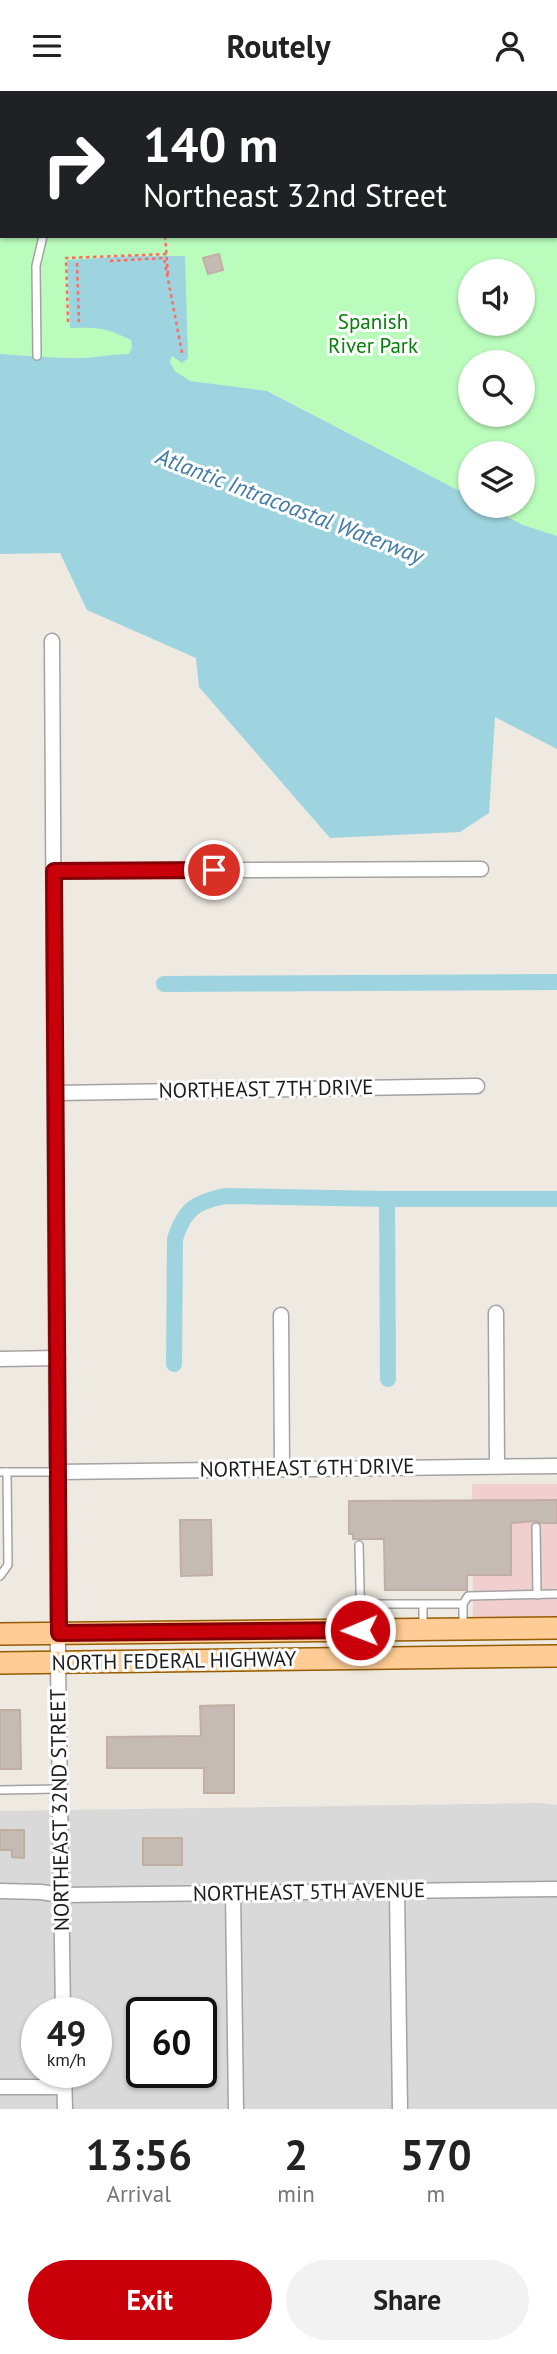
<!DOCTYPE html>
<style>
body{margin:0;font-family:"PT Sans",sans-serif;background:#f2f2f2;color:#222;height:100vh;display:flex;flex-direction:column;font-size:26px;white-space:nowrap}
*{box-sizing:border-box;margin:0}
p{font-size:23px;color:#767676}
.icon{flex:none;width:38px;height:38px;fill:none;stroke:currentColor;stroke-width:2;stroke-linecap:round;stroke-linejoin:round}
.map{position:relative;height:2018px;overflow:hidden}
.drawer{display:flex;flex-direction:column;background:#fff;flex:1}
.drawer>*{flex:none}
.banner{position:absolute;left:0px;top:0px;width:558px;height:147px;box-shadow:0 2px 5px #0004;background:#202124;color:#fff;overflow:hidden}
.tools{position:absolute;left:458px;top:168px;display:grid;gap:14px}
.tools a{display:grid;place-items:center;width:77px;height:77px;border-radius:50%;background:#fff;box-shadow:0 2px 5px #0004;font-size:35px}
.speed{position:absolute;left:21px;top:1906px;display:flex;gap:14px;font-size:35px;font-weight:700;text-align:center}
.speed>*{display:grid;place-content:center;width:91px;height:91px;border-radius:50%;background:#fff;box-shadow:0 2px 5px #0004;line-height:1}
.speed small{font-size:18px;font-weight:400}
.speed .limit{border:4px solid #111;border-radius:10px;background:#fff;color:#111}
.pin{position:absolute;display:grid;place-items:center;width:60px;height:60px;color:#fff;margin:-30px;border:4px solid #fff;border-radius:50%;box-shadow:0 2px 7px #0007}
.me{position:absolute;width:77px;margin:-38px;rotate:269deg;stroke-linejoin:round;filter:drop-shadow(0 0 5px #0008)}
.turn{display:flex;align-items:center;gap:24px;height:147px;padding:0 28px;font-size:32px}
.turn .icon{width:91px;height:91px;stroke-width:2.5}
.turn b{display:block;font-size:49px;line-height:60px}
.eta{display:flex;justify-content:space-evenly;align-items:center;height:119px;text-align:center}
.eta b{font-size:42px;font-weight:700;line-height:49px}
.cta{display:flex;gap:14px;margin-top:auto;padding:14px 28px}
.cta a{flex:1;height:80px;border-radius:42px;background:#c9000a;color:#fff;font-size:28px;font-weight:700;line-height:80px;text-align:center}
.cta a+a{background:#f2f2f2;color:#222}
header{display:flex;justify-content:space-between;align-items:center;height:91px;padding:0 28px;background:#fff;font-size:32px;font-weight:700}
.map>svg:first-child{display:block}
</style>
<header><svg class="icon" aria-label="menu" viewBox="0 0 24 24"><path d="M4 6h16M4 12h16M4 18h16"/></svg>Routely<svg class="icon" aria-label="person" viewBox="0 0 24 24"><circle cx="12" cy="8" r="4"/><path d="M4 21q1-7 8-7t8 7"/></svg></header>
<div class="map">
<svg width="557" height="2018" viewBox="0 0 557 2018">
<rect width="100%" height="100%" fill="#eee9e1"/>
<path fill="#dad9d9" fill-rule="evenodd" d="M539 1712 557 1714V2018H0V1720ZM37 1922H96V1981H37ZM142 1922H201V1981H142Z"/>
<polygon fill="#f1cfcf" points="472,1393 557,1393 557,1528 473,1528"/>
<path fill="#bafcbc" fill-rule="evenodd" d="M0 0H557V445L523 434 486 415H523V362H471V406L268 300 190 290 175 280 170 271 172 265 177 267 185 165 100 236 131 249 132 256 129 263C111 263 96 267 79 267 53 267 26 265 0 263ZM2 2H556V145H2ZM471 180H523V233H471ZM471 271H523V324H471Z"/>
<path fill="#9ed4df" d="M135 165H185L188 267 182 272 172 265 170 271 175 280 190 290 267 300 471 406V415H486L523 434 557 445V658L495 626 489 722 460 741 330 747 199 596 196 567 87 519 60 462 0 463V263C26 265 53 267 79 267 96 267 111 263 129 263L132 256 131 249C106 237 98 236 70 237L67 169Z"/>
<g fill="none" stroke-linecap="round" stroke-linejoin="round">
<g stroke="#9ed4df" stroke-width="16">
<polyline points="164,893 557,891"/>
<polyline points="387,1108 388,1288"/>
<path d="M174 1273 175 1148C184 1119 195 1111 225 1105L387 1108H557"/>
</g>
</g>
<g fill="#c6bbb4" stroke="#c1afa3" stroke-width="2">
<polygon points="219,163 223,179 208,183 203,167"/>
<polygon points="557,1409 557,1432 541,1432 537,1430 511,1432 511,1484 467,1484 467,1499 385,1499 384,1448 353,1448 353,1443 349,1443 349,1410"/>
<polygon points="180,1429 211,1429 212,1484 181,1485"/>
<polygon points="234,1614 234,1702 204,1702 204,1677 107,1677 107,1646 201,1645 200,1615"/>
<polygon points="0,1619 20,1619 21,1678 0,1678"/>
<polygon points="0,1739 24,1739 24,1767 12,1766 12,1759 0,1759"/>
<rect x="143" y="1747" width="39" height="27"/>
</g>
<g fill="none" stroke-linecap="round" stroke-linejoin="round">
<g stroke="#a3a3a3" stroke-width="10">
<g id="service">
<polyline points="48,2 48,0"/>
<polyline points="37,265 36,175 43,145"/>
<polyline points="0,1381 58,1381"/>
<polyline points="536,1436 537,1504"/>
<polyline points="359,1454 361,1538"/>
<polyline points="0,1485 8,1474 7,1381"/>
<polyline points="360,1513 463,1513"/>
<polyline points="423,1514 423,1537"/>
<polyline points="463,1536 463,1513 468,1505 557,1503"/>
<polyline points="0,1699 59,1698"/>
</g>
</g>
<g stroke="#a3a3a3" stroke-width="17">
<g id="minor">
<polyline points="52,550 58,1572 63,1922"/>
<polyline points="54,780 481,778"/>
<polyline points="56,1002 477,995"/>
<polyline points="496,1222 497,1375"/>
<polyline points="281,1224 282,1377"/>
<polyline points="0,1268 58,1267"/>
<polyline points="58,1381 557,1375"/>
<polyline points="0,1800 41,1801 61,1804 557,1798"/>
<polyline points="397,1800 400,2018"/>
<polyline points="233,1801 236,2018"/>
<polyline points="64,1981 65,2018"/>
<polyline points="0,1996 64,1996"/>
</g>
</g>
<g stroke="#955c00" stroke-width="24">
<g id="primary">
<polyline points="0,1543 557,1537"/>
<polyline points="0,1572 557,1565"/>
</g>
</g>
<g stroke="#ff6a62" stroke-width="2.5" stroke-dasharray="3.5 3.5" stroke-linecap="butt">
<polyline points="0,25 2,23"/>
<polyline points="0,129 2,129"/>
<polyline points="55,145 56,145"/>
<polyline points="165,145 168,184"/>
<polyline points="110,170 164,167 182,262"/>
<polyline points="77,172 79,231"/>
<polyline points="68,231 66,167 168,163"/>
</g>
<use href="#service" stroke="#fff" stroke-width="7"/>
<use href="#minor" stroke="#fff" stroke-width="14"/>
<use href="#primary" stroke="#ffcc96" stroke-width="21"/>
</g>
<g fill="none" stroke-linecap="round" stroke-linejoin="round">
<g stroke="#830006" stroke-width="18">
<polyline id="route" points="214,779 54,780 59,1542 360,1539"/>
</g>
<use href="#route" stroke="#c9000a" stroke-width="12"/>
</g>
<g text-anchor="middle" stroke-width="6" stroke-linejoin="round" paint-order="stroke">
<g font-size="21" fill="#058009" stroke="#fff">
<text x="373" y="238">Spanish<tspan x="373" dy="24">River Park</tspan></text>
</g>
<g font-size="21" fill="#1c1c1c" stroke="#fff">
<text transform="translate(266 998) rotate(-1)" y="7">NORTHEAST 7TH DRIVE</text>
<text transform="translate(307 1377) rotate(-1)" y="7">NORTHEAST 6TH DRIVE</text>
<text transform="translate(174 1570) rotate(-1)" y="7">NORTH FEDERAL HIGHWAY</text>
<text transform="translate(60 1719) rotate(-91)" y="7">NORTHEAST 32ND STREET</text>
<text transform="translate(309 1801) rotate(-1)" y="7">NORTHEAST 5TH AVENUE</text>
</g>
<g font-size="23" font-style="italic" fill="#417aa9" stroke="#fff">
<text transform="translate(290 415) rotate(21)" y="8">Atlantic Intracoastal Waterway</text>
</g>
</g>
</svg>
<div class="tools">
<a><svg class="icon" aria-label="sound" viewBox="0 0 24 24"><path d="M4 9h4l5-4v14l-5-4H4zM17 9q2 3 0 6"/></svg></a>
<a><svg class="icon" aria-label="search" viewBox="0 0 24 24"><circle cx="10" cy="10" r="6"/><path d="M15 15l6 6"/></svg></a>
<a><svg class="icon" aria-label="layers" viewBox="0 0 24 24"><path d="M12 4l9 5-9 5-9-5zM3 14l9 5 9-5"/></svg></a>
</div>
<div class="speed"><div>49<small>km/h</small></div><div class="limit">60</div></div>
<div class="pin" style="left:214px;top:779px;background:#d93025"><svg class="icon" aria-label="arrive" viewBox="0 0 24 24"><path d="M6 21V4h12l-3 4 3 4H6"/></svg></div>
<svg class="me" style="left:360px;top:1539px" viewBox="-20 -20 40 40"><circle r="17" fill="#c9000a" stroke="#fff" stroke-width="3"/><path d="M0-11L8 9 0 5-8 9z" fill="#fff"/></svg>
<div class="banner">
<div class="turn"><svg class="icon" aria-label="right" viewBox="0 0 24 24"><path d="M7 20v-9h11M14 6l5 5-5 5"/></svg><div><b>140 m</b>Northeast 32nd Street</div></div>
</div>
</div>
<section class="drawer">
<div class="eta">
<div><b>13:56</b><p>Arrival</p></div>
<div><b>2</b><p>min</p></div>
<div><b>570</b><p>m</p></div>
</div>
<div class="cta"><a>Exit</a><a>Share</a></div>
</section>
